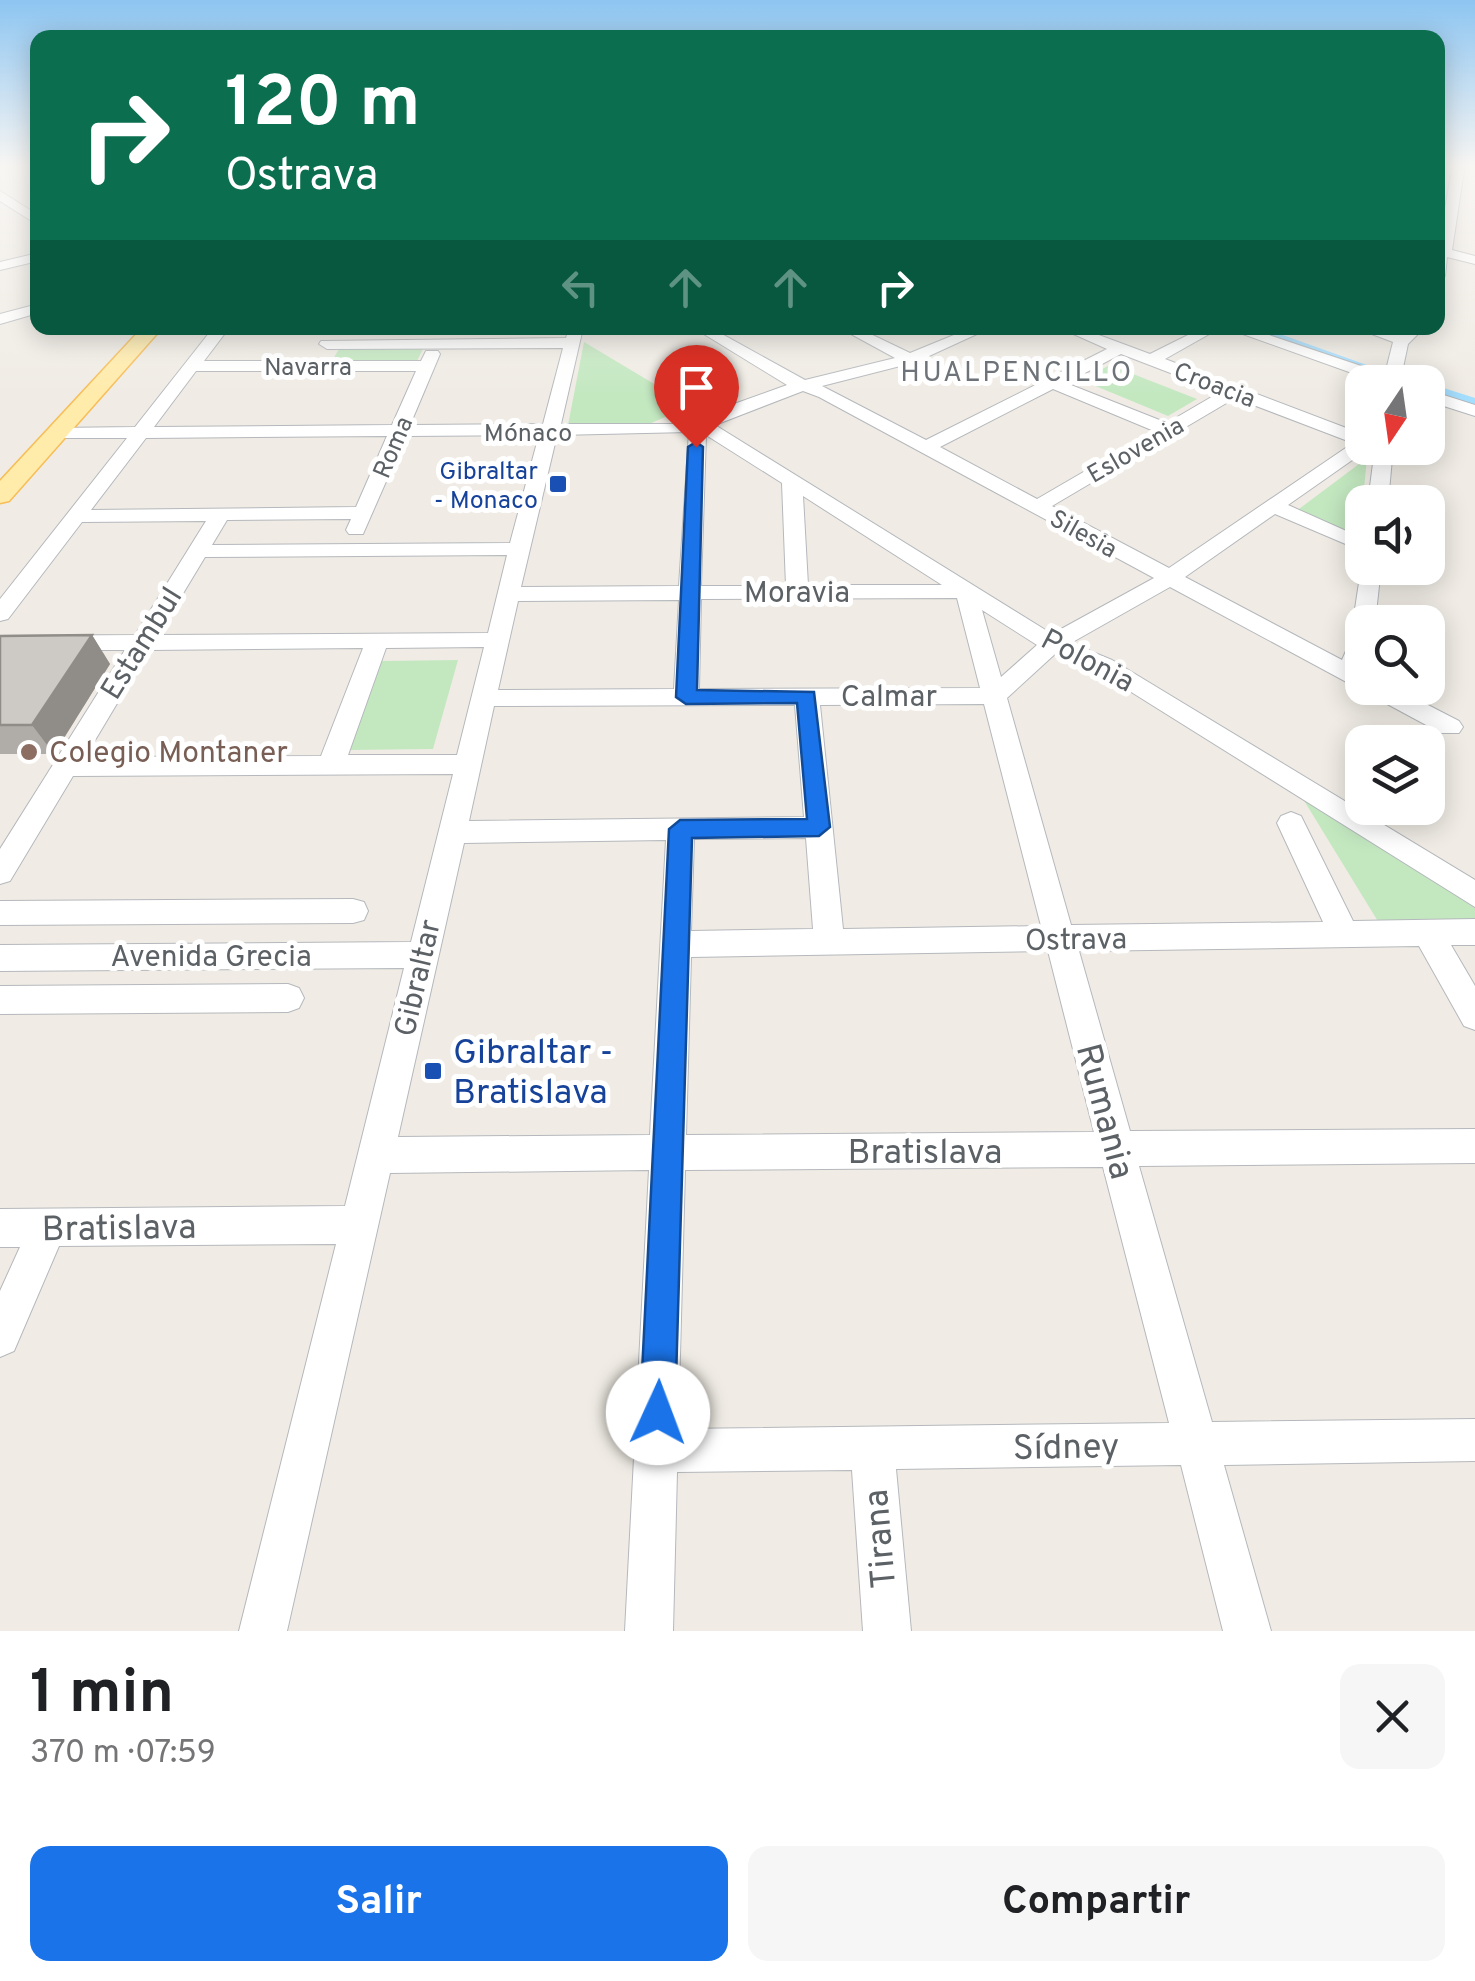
<!DOCTYPE html>
<html lang="es">
<meta charset="utf-8">
<style>
body{margin:0;font-family:Overpass,sans-serif;background:#f6f6f6;color:#202124;height:100vh;display:flex;flex-direction:column;font-size:38px;white-space:nowrap}
*{box-sizing:border-box;margin:0}
p{font-size:32px;color:#757577}
.icon{flex:none;width:55px;height:55px;fill:none;stroke:currentColor;stroke-width:2;stroke-linecap:round;stroke-linejoin:round}
.map{position:relative;height:1631px;overflow:hidden}
.drawer{display:flex;flex-direction:column;background:#fff;flex:1}
.drawer>*{flex:none}
.hud{position:absolute;left:30px;top:30px;width:1415px;height:305px;border-radius:20px;box-shadow:0 5px 25px #0003;background:#0b6e4f;color:#fff;overflow:hidden}
.needle{width:65px;rotate:193deg}
.fabs{position:absolute;left:1345px;top:365px;display:grid;gap:20px}
.fabs a{display:grid;place-items:center;width:100px;height:100px;border-radius:20px;background:#fff;box-shadow:0 5px 25px #0003;font-size:50px}
.pin{position:absolute;display:grid;place-items:center;width:85px;height:85px;color:#fff;margin:-102px -42px;border-radius:50% 50% 50% 0;rotate:-45deg;box-shadow:0 0 10px #0007}
.pin .icon{rotate:45deg}
.me{position:absolute;width:110px;margin:-55px;rotate:2deg;stroke-linejoin:round;filter:drop-shadow(0 0 8px #0008)}
.turn{display:flex;align-items:center;gap:35px;height:210px;padding:0 30px;font-size:45px}
.turn .icon{width:130px;height:130px;stroke-width:2.5}
.turn b{display:block;font-size:70px;line-height:85px}
.lanes{display:flex;align-items:center;height:95px;padding:0 30px;background:#0003;justify-content:center;gap:50px;direction:ltr}
.lanes .off{opacity:.35}
.round{display:grid;place-items:center;flex:none;width:105px;height:105px;border-radius:20px;background:#f6f6f6}
.overview{display:flex;align-items:center;justify-content:space-between;height:170px;padding:0 30px}
h1{font-size:60px;font-weight:700;line-height:75px}
.button{display:flex;gap:20px;margin-top:auto;padding:20px 30px}
.button a{flex:1;height:115px;border-radius:20px;background:#1a73e8;color:#fff;font-size:40px;font-weight:700;line-height:115px;text-align:center}
.button a+a{background:#f6f6f6;color:#202124}
.map>svg:first-child{display:block}
</style>
<div class="map">
<svg width="1475" height="1631" viewBox="0 0 1475 1631">
<rect width="100%" height="100%" fill="#f0ece5"/>
<g fill="#c3e8c0">
<polygon points="584,342 691,406 649,424 568,425"/>
<polygon points="340,347 424,347 416,363 331,363"/>
<polygon points="1110,365 1197,399 1168,416 1081,380"/>
<polygon points="1367,458 1359,540 1295,512"/>
<polygon points="458,660 433,749 350,750 382,661"/>
<polygon points="1300,794 1475,903 1475,939 1390,941"/>
</g>
<g fill="none" stroke-linecap="round" stroke-linejoin="round">
<g fill="#a5dfff" fill-rule="evenodd">
<polygon points="1241,328 1263,328 1378,369 1364,373"/>
<polygon points="1428,383 1475,398 1475,409 1428,393"/>
</g>
<g stroke="#b5b8bc" stroke-width="2">
<g id="minor">
<polygon points="1458,167 1464,170 1452,250 1475,256 1475,264 1447,257 1445,276 1438,280 1438,247 1452,170"/>
<polygon points="0,191 38,215 38,225 0,201"/>
<polygon points="38,253 38,261 0,270 0,262"/>
<polygon points="38,304 38,313 0,324 0,314"/>
<path d="M213 328H229L204 361H421L426 351H438L440 354 410 425 543 424 563 348 327 349 319 344 321 341 566 338 569 328H583L561 424H678L787 385 694 328H711L805 380 895 358 840 328H858L910 353 971 328H990L916 362 822 386 926 440 1107 349 1060 328H1080L1150 354 1202 328H1220L1165 359 1362 434V448L1368 449 1288 505 1362 538V551L1275 514 1185 577 1342 660 1354 633 1362 631V688H1395L1459 721 1463 727 1459 733H1441L1170 587 1071 643 1112 660 1475 880V907L1096 670 1055 654 1007 698 1071 925 1323 922 1277 823 1281 816 1291 812 1301 816 1353 921 1475 919V945H1451L1475 986V1030L1464 1026 1419 946 1079 951 1130 1131 1475 1129V1163L1139 1166 1212 1422 1475 1419V1461L1224 1465 1271 1631H1223L1181 1465 896 1469 911 1631H863L852 1470 677 1472 673 1631H625L649 1170 390 1173 287 1631H239L336 1244 59 1246 14 1351 0 1357V1291L20 1247H0V1209L345 1206 404 968 0 971V945L411 942 453 774 73 776 10 881 0 884V849L125 650H0V636L135 635 206 521 82 522 8 619 0 621V599L127 438H56L47 433 56 428 135 427ZM1121 354 1220 392 1167 423 1066 383ZM196 371H416L392 425 154 427ZM1053 389 1154 431 1037 499 940 447ZM803 391 819 397 1154 578 1052 634 715 425ZM1235 398 1353 443 1169 568 1052 506ZM689 432 679 586 521 587 557 435ZM539 435 510 543 212 545 227 520 351 519 346 530 349 534H363L406 436ZM706 435 782 483 786 586H701ZM387 436 356 507 91 510 146 438ZM803 496 942 585H808ZM507 555 488 633 158 635 205 557ZM957 598 980 688 699 689 701 599ZM679 600 674 689 498 690 518 601ZM982 610 1037 645 1001 677ZM484 647 457 755H348L386 648ZM363 648 321 756 85 757 149 650ZM984 704 1041 926 843 929 820 705ZM795 705 804 817 469 821 494 706ZM806 838 813 929 691 931 694 839ZM666 840 650 1135 398 1137 464 843ZM1048 951 1094 1132 686 1135 691 957ZM1103 1167 1169 1423 678 1429 685 1170Z"/>
<polygon points="1226,328 1248,328 1385,374 1393,342 1356,328 1378,328 1400,334 1408,328 1424,328 1408,344 1400,382 1377,382"/>
<polygon points="1428,390 1475,405 1475,416 1428,401"/>
<polygon points="1375,448 1393,448 1388,502 1368,502"/>
<polygon points="1362,563 1362,568 1381,568 1375,622 1362,622 1362,629 1353,622"/>
<polygon points="353,899 364,902 368,911 364,920 353,923 0,925 0,901"/>
<polygon points="288,984 299,988 304,998 299,1008 288,1012 0,1014 0,986"/>
</g>
</g>
<g stroke="#f7bd56" stroke-width="3">
<polygon id="major" points="142,328 162,328 9,501 0,503 0,481"/>
</g>
<use href="#minor" fill="#fff" fill-rule="evenodd"/>
<use href="#major" fill="#ffebaa" fill-rule="evenodd"/>
</g>
<polygon fill="#b0ada9" points="92,635 110,664 54,754 0,754 0,636"/>
<polygon fill="#908d89" points="92,635 110,664 54,754 32,725"/>
<polygon fill="#cdc9c4" stroke="#908d89" stroke-width="2.5" points="92,635 32,725 0,725 0,636"/>
<linearGradient id="sky" x2="0" y2="1"><stop stop-color="#8dc5f1"/><stop offset="0.42" stop-color="#f8f6f3"/><stop offset="1" stop-color="#f8f6f3" stop-opacity="0"/></linearGradient>
<rect width="1475" height="395" fill="url(#sky)"/>
<polygon fill="#1a73e8" stroke="#114b97" stroke-width="2.5" points="696,442 703,447 697,690 814,692 830,827 819,836 692,838 675,1413 670,1426 658,1431 645,1426 640,1413 669,829 680,820 807,819 797,703 686,704 676,697 688,447"/>
<g fill="#1a4fb4" stroke="#fff" stroke-width="4">
<rect x="548" y="474" width="20" height="20" rx="5"/>
<rect x="423" y="1061" width="20" height="20" rx="5"/>
</g>
<circle fill="#8d6e63" stroke="#fff" stroke-width="4" cx="29" cy="752" r="10"/>
<g text-anchor="middle" stroke-width="10" stroke-linejoin="round" paint-order="stroke">
<g font-size="25" fill="#5c6166" stroke="#fff">
<text x="308" y="375">Navarra</text>
<text transform="translate(1215 384) rotate(21)" y="9">Croacia</text>
<text x="528" y="441">Mónaco</text>
<text transform="translate(392 447) rotate(-67)" y="9">Roma</text>
<text transform="translate(1135 449) rotate(-30)" y="9">Eslovenia</text>
<text transform="translate(1084 533) rotate(29)" y="9">Silesia</text>
</g>
<g font-size="25" fill="#164399" stroke="#fff" text-anchor="end">
<text x="538" y="479">Gibraltar<tspan x="538" dy="29">- Monaco</tspan></text>
</g>
<g font-size="28" letter-spacing="2.5" fill="#6d7378" stroke="#fff">
<text x="1017" y="381">HUALPENCILLO</text>
</g>
<g font-size="30" fill="#5c6166" stroke="#fff">
<text x="797" y="602">Moravia</text>
<text transform="translate(141 643) rotate(-58)" y="10">Estambul</text>
<text transform="translate(1088 660) rotate(28)" y="10">Polonia</text>
<text x="889" y="706">Calmar</text>
<text transform="translate(1076 939) rotate(-1)" y="10">Ostrava</text>
<text x="211" y="966">Avenida Grecia</text>
<text transform="translate(417 978) rotate(-77)" y="10">Gibraltar</text>
</g>
<g font-size="30" fill="#785e54" stroke="#fff" text-anchor="start">
<text x="49" y="762">Colegio Montaner</text>
</g>
<g font-size="35" fill="#164399" stroke="#fff" text-anchor="start">
<text x="453" y="1063">Gibraltar -<tspan x="453" dy="40">Bratislava</tspan></text>
</g>
<g font-size="35" fill="#5c6166" stroke="#fff">
<text transform="translate(1106 1111) rotate(75)" y="12">Rumania</text>
<text x="925" y="1163">Bratislava</text>
<text transform="translate(119 1227) rotate(-1)" y="12">Bratislava</text>
<text transform="translate(1066 1446) rotate(-1)" y="12">Sídney</text>
<text transform="translate(879 1539) rotate(-95)" y="12">Tirana</text>
</g>
</g>
</svg>
<div class="fabs">
<a><svg class="needle" viewBox="-14 -14 28 28"><path d="M0-13l5 13h-10z" fill="#e53935"/><path d="M0 13l5-13h-10z" fill="#757577"/></svg></a>
<a><svg class="icon" aria-label="sound" viewBox="0 0 24 24"><path d="M4 9h4l5-4v14l-5-4H4zM17 9q2 3 0 6"/></svg></a>
<a><svg class="icon" aria-label="search" viewBox="0 0 24 24"><circle cx="10" cy="10" r="6"/><path d="M15 15l6 6"/></svg></a>
<a><svg class="icon" aria-label="layers" viewBox="0 0 24 24"><path d="M12 4l9 5-9 5-9-5zM3 14l9 5 9-5"/></svg></a>
</div>
<div class="pin" style="left:696px;top:447px;background:#d93025"><svg class="icon" aria-label="arrive" viewBox="0 0 24 24"><path d="M6 21V4h12l-3 4 3 4H6"/></svg></div>
<svg class="me" style="left:658px;top:1413px" viewBox="-20 -20 40 40"><circle r="19" fill="#fff"/><path d="M0-13L10 11 0 6-10 11z" fill="#1a73e8"/></svg>
<div class="hud">
<div class="turn"><svg class="icon" aria-label="right" viewBox="0 0 24 24"><path d="M7 20v-9h11M14 6l5 5-5 5"/></svg><div><b>120 m</b>Ostrava</div></div>
<div class="lanes"><svg class="icon off" aria-label="left" viewBox="0 0 24 24"><path d="M17 20v-9H6M10 6l-5 5 5 5"/></svg><svg class="icon off" aria-label="ahead" viewBox="0 0 24 24"><path d="M12 20V5M6 11l6-6 6 6"/></svg><svg class="icon off" aria-label="ahead" viewBox="0 0 24 24"><path d="M12 20V5M6 11l6-6 6 6"/></svg><svg class="icon" aria-label="right" viewBox="0 0 24 24"><path d="M7 20v-9h11M14 6l5 5-5 5"/></svg></div>
</div>
</div>
<section class="drawer">
<div class="overview"><div><h1>1 min</h1><p>370 m · 07:59</p></div><a class="round"><svg class="icon" aria-label="close" viewBox="0 0 24 24"><path d="M6 6l12 12M18 6L6 18"/></svg></a></div>
<div class="button"><a>Salir</a><a>Compartir</a></div>
</section>
